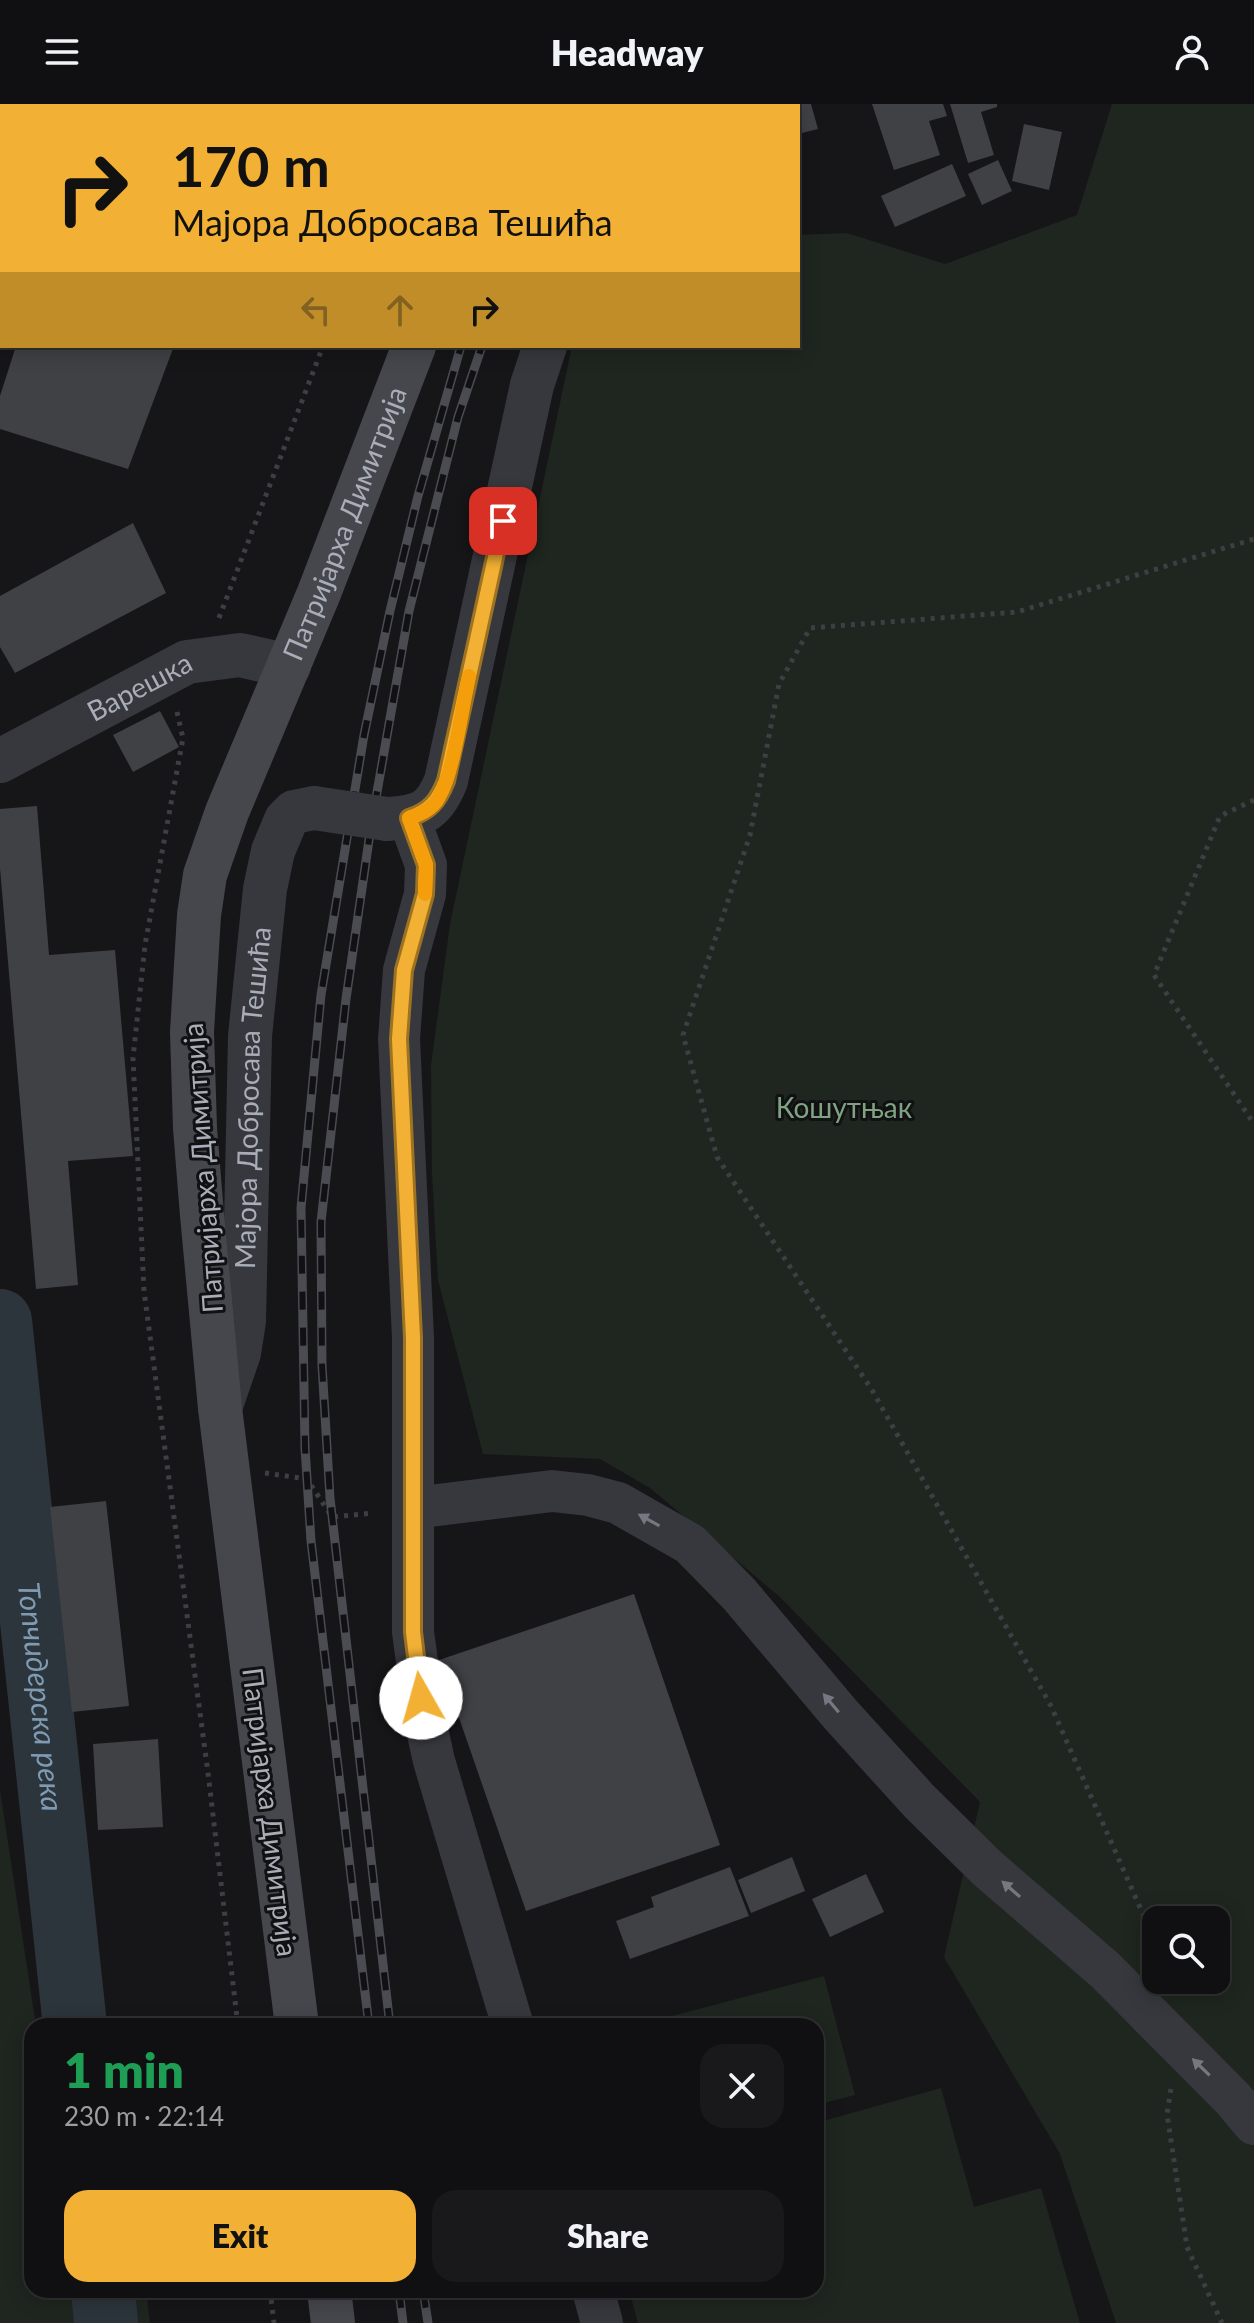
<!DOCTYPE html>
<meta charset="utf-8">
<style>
body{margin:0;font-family:Lato,sans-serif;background:#19191b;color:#f1f3f6;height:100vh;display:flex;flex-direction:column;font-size:30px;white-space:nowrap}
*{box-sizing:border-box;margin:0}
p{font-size:26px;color:#9c9d9f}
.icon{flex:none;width:44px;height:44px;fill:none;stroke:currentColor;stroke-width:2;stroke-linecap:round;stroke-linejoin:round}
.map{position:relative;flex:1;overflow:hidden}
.side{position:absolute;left:24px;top:1914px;width:800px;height:280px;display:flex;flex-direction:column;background:#101012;border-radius:24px;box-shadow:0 4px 20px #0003,0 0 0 2px #303032}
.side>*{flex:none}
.hud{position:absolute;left:0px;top:0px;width:800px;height:244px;box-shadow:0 4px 20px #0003,0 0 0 2px #303032;background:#f2b134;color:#111;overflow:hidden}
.controls{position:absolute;left:1142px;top:1802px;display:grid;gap:16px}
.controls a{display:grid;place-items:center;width:88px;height:88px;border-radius:16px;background:#101012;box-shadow:0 4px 20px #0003,0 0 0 2px #303032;font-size:40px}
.pin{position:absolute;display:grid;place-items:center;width:68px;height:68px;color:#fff;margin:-34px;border-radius:16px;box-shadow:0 4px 12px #0006}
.me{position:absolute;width:88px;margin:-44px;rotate:353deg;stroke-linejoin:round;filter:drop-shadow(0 0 6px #0008)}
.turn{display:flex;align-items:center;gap:28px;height:168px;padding:0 40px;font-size:36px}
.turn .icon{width:104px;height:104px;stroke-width:2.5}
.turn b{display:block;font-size:56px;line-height:68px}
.lanes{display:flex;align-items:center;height:76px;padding:0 40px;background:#0003;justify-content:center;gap:40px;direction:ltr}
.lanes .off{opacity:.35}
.round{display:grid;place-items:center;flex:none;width:84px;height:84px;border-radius:24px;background:#19191b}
.summary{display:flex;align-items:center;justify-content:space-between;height:136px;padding:0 40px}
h1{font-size:48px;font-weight:800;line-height:60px;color:#1e9e55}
.cta{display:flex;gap:16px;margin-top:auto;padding:16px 40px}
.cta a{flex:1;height:92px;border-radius:24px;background:#f2b134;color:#111;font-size:32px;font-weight:800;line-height:92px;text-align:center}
.cta a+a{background:#19191b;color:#f1f3f6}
header{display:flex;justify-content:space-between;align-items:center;height:104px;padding:0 40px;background:#101012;font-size:36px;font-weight:800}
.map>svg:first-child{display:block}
</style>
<header><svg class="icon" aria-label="menu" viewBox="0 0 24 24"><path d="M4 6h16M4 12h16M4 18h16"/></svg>Headway<svg class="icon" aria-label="person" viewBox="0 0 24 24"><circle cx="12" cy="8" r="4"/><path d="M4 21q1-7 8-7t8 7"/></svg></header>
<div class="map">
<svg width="1254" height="2219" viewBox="0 0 1254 2219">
<rect width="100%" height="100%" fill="#161618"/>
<g fill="#1e261f" fill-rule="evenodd">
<path d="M1112 0H1254V2219H1116L1060 2050 944 1853 980 1698 780 1493 650 1384 600 1355 483 1350 438 1176 432 1071 431 961 450 820 572 242H798V131L847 129 945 160 1077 111ZM1156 1816H1216V1876H1156Z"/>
<polygon points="0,1686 36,1922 32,1922 32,2186 78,2186 83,2219 0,2219"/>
<polygon points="824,1872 855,1991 816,2001 816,1922 634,1922"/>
<polygon points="941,1984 974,2103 1041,2084 1080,2219 638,2219 629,2186 816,2186 816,2019"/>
<polygon points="128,2186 146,2186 150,2219 131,2219"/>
</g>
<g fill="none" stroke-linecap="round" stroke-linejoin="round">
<g stroke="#2c353c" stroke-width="64">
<path id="s1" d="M0 1217 75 1922"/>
<polyline points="103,2186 106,2219"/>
</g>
</g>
<g fill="#404145">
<polygon points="798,0 811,0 818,25 798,30"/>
<polygon points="872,0 943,0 947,12 929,17 940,51 894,66"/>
<polygon points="950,0 997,0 997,3 981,8 994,51 968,59"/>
<polygon points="1024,20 1062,28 1049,86 1012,77"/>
<polygon points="998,56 1012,87 982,101 968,70"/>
<polygon points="952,60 966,92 895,123 881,92"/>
<polygon points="16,242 174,242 128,365 0,325 0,292"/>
<polygon points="133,419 166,489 15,569 0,543 0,492"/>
<polygon points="160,607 179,643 133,668 113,631"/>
<polygon points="37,702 49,851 115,846 133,1052 68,1057 78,1181 36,1185 0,764 0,705"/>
<polygon points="106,1397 129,1602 72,1608 50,1403"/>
<polygon points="634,1490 720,1741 526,1807 439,1556"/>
<polygon points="158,1635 163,1723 98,1726 93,1640"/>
<polygon points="792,1753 805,1787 751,1809 738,1776"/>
<polygon points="730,1763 749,1812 630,1855 616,1817 654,1803 651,1793"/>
<polygon points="866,1770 884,1808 830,1833 812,1795"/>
</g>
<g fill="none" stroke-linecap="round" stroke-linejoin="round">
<g stroke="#3d3f44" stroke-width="5" stroke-dasharray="4 6" stroke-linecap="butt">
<polyline points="418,2 418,0"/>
<polyline points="219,514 323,242"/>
<polyline points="177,608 183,634 145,841 133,954 144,1187 208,1669 238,1922"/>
<polyline points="1254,696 1220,712 1154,871 1254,1020"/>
<polyline points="265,1369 307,1375 332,1413 374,1409"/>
<polyline points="1156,1851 1150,1826 1051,1602 872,1286 717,1053 683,931 750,731 779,580 810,524 1017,508 1254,435"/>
<polyline points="1171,1985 1167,2010 1187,2143 1222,2219"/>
<polyline points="270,2186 274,2219"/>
</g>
<g stroke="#37383d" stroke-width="42">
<polyline points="409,714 426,761 425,790 404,866 399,935 413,1234 413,1528 425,1616 434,1657 513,1922"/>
<polyline points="413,1404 552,1387 588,1391 618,1399 690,1440 739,1490 841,1611 919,1697 987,1764 1105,1866 1233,1995 1254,2020"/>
<polyline points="593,2186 602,2219"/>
</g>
<g stroke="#37383d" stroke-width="44">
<polyline points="645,2 648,0"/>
<path id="s2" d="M0 657 187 558 240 551 289 562"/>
<path d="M387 715C420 713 433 709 446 677L532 281 545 242"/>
<path id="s3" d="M220 1304 239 1249 244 1217 250 932 265 785 273 747 286 716 294 708 314 704"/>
</g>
<g stroke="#45474d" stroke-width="44">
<polyline points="504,2 505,0"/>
<path id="s4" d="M297 1922 220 1304 202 1111 195 1024 192 928 199 811 205 771 227 708 319 489 414 242"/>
<polyline points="329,2186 333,2219"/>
</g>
<g stroke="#4a4c52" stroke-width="9">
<g id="rail">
<polyline points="547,2 548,0"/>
<polyline points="568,2 569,0"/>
<polyline points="369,1922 311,1437 305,1344 301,1104 321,891 364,631 390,507 418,392 461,242"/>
<polyline points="390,1922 330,1394 322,1261 321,1118 346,895 371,722 409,507 458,313 482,242"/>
<polyline points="399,2186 403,2219"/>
<polyline points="423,2186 428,2219"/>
</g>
</g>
<use href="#rail" stroke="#111113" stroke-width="6" stroke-dasharray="18" stroke-linecap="butt"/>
<polyline stroke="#37383d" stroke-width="44" points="314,704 387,715"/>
</g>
<defs><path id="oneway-solid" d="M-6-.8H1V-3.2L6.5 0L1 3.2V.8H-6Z" transform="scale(2)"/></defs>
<g fill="#757881">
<use href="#oneway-solid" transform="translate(649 1416) rotate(-151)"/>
<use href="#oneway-solid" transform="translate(831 1599) rotate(-130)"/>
<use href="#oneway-solid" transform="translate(1011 1785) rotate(-139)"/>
<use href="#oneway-solid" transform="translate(1201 1963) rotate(-136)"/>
</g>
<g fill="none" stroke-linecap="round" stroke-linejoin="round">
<g stroke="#9d7322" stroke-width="20">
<path id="route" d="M421 1594 413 1528V1234L399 935 404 866 425 790 426 761 409 714C430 707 438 697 446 677L503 417"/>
</g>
<use href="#route" stroke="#f2b134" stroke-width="14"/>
<path stroke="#f59e0b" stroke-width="14" d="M425 790 426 761 409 714C421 710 433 705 439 693 454 668 462 603 469 572"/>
</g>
<g text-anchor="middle" stroke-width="6" stroke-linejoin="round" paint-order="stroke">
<g font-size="28" fill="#a8adb8" stroke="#111113">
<text dy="10" stroke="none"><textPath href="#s4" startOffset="1536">Патријарха Димитрија</textPath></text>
<text dy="10" stroke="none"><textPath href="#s2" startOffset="158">Варешка</textPath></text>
<text dy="10" stroke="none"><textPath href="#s3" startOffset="314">Мајора Добросава Тешића</textPath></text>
<text transform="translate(203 1064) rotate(-94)" y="10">Патријарха Димитрија</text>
<text transform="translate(270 1708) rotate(83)" y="10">Патријарха Димитрија</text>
</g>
<g font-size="28" fill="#7fa381" stroke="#111113">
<text x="844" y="1014">Кошутњак</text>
</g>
<g font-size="30" font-style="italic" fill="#7f9bb3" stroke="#111113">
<text dy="10" stroke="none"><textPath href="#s1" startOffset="378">Топчидерска река</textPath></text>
</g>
</g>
</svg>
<div class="controls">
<a><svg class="icon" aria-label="search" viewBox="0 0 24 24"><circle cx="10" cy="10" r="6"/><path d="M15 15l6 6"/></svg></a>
</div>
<div class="pin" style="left:503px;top:417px;background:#d93025"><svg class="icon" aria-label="arrive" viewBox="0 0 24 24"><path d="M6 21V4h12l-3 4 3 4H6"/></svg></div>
<svg class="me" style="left:421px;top:1594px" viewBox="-20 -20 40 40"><circle r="19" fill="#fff"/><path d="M0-13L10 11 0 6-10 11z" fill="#f2b134"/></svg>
<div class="hud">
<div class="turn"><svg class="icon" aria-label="right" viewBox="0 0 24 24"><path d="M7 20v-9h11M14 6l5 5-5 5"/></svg><div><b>170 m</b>Мајора Добросава Тешића</div></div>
<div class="lanes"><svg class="icon off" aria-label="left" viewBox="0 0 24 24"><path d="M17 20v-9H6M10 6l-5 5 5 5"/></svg><svg class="icon off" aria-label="ahead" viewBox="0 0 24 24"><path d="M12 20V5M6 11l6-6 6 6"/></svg><svg class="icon" aria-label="right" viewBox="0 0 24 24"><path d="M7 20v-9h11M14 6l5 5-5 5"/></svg></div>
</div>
<section class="side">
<div class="summary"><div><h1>1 min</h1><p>230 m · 22:14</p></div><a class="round"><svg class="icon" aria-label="close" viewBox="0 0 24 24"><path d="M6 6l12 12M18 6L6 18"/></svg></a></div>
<div class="cta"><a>Exit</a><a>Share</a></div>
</section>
</div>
